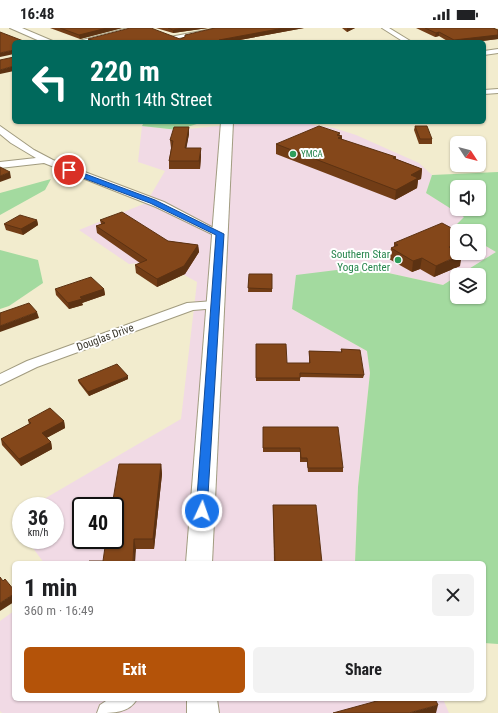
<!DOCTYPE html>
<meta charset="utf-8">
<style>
body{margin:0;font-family:"Roboto Condensed",sans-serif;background:#f2f2f2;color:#202124;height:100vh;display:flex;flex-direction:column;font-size:15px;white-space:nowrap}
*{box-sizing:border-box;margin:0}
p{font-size:13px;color:#757577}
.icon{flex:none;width:22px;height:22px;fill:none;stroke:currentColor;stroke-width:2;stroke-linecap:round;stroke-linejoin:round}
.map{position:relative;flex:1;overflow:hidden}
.sheet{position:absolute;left:12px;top:533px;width:474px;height:140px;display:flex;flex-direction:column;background:#fff;border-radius:6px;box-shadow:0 1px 3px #0004}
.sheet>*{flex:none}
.guide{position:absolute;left:12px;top:12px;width:474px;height:84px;border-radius:6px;box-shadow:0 1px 3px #0004;background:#00695c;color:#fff;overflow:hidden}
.needle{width:26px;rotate:126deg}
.buttons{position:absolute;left:450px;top:108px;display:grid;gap:8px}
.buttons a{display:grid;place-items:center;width:36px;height:36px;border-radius:6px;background:#fff;box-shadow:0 1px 3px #0004;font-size:20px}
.speed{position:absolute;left:12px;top:469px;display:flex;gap:8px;font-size:20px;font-weight:700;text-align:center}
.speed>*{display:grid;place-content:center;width:52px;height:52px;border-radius:50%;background:#fff;box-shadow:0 1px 3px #0004;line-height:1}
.speed small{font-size:10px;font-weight:400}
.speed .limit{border:2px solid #111;border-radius:6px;background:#fff;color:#111}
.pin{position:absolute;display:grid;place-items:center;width:34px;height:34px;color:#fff;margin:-17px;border:2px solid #fff;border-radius:50%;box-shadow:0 1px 4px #0007}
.me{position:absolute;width:44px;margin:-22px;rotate:3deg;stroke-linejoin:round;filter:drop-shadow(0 0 3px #0008)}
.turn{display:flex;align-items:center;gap:14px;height:84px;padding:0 12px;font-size:18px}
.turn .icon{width:52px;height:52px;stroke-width:2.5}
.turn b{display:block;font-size:28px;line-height:34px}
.round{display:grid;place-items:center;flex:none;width:42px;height:42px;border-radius:6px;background:#f2f2f2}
.summary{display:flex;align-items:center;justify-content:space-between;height:68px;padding:0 12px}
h1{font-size:24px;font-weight:700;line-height:30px}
.primary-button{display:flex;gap:8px;margin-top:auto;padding:8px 12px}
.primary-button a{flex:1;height:46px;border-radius:6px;background:#b45309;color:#fff;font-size:16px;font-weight:700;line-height:46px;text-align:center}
.primary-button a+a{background:#f2f2f2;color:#202124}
.status{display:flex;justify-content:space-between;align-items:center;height:28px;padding:0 20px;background:#fff;direction:ltr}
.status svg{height:11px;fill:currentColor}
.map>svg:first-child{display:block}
</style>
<div class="status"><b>16:48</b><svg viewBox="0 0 49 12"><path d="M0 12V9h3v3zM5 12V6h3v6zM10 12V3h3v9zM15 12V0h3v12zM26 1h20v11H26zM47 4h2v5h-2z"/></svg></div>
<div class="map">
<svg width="498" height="685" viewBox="0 0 498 685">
<rect width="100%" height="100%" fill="#f2ecce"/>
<g fill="#f1dae5" fill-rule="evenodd">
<path d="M258 94H297L334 100 356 107 419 135 432 147 426 165 465 189 453 200 458 203 457 225H479V214L497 224 443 257 361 239 292 281 367 323 370 345 358 458 355 535H44L27 512H55V478H32L181 391 197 254 159 233 129 236 79 202 146 175 165 143 138 134 142 98 178 102ZM81 478H115V512H81Z"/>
<polygon points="14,583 14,671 443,671 449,685 2,685 0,683 0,593"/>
</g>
<g fill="#a3da9f" fill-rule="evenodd">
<polygon points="144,94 203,94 178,102 142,98"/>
<path d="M498 144V616L484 615V535H355L358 459 370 345 367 323 292 281 296 247 361 239 443 257 457 248V269H479V247H459L496 224 479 214V203H458L453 200 464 189 426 165 432 147ZM457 159H479V181H457Z"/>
<polygon points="51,151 45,162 0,187 0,165"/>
<polygon points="0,222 38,232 43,255 9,278 0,281"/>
</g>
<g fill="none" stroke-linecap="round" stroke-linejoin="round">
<g stroke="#a19b7f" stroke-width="2">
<g id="street">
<polygon points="128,0 139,0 86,14 75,14"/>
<polygon points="217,0 232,0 173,11 170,9"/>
<polygon points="382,0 389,0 412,14 404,14"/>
<polygon points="498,21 498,25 484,27 484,23"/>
<polygon points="498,61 498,65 484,66 484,62"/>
<polygon points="0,98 34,122 53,132 164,174 225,206 220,209 216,208 156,179 44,135 0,140 0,134 36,130 11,115 0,106"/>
<polygon points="214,273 220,277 218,280 193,282 37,339 0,357 0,346 27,333 187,275"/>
<path d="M109 671H137C129 685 114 685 97 685L100 677Z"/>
</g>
</g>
<g stroke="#a19b7f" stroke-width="2">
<g id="secondary">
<polygon points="10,0 22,0 55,14 42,14"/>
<polygon points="221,94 233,94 212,535 186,535"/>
<polygon points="187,671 217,671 219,685 187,685"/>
</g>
</g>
<use href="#street" fill="#fff" fill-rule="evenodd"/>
<use href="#secondary" fill="#fff" fill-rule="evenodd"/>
</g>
<g fill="#723d16">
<polygon points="50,0 122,0 80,11"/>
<polygon points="156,0 208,0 173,5"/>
<polygon points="215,0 304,0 229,14 89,14 88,11 180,11"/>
<polygon points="339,0 355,0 347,4 342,0"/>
<polygon points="416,0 493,0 498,2 498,11 474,14 449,14 439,8 435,9"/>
<polygon points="415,98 432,111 432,116 419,116 414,102"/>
<polygon points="189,99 189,106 186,120 201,128 200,141 169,141 169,133 171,120 170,112"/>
<polygon points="340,107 342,108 342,112 396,129 396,131 422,141 421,151 418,152 417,160 395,172 276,126 276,116"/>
<polygon points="37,192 38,197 23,207 6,202 4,196"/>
<polygon points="100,192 168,213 198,217 199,224 185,246 157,259 136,245 135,237 140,235 97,205 96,198 101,196"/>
<polygon points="394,215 460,238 434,249 420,241 412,244 389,231 391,220 394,219"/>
<polygon points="249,246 272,246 272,264 248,264"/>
<polygon points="55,261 104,261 105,267 82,275 83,277 69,281 56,267"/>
<polygon points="256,316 287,335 309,335 309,323 341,324 341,321 364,347 363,350 300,349 300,353 256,353"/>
<polygon points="128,351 89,368 79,355 78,352"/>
<polygon points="28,392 64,393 65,400 46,410 51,414 52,421 21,438 2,417 1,411 29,396"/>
<polygon points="263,399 343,440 343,444 308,444 307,434 300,434 300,424 263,424"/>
<polygon points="161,436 162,446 154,521 136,521 103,533"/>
<polygon points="273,477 322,535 274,535"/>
</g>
<g fill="#5c3212">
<polygon points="107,0 122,0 80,11 79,7"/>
<polygon points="183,0 208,0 173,5 173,2"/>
<polygon points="284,0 304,0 229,14 219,14 219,12"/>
<polygon points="347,0 355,0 347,4"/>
<polygon points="439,4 439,8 435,9 436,5"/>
<polygon points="498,6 498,11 474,14 454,14 454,12"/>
<polygon points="14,22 14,26 0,29 0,25"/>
<polygon points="14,38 14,43 0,46 0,42"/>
<polygon points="189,99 189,106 185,128 185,120"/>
<polygon points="340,105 339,110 342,108 342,118 337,107"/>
<polygon points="201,120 201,128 200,141 199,133"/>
<polygon points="422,141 421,151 418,152 417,160 395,172 396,162 411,147"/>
<polygon points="10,144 11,150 0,154 0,148"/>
<polygon points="37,192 38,197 23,207 21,201"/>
<polygon points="457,215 457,225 449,219"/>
<polygon points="198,217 199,224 185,246 157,259 157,251"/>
<polygon points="462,226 460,238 434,249 436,238"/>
<polygon points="422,230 420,241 412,244 413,233"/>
<polygon points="104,261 105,267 82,275 83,277 69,281 68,275 80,269"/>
<polygon points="37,284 39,290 0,304 0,298"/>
<polygon points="128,348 128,351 89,368 88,364"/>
<polygon points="64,393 65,400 43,412 42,405"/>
<polygon points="51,414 52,421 21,438 19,431"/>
<polygon points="161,436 162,446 154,521 153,511"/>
<polygon points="134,511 136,521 135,535 133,535"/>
<polygon points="14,566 14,574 0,583 0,575"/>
<polygon points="438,677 436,685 409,685"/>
</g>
<g fill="#84471a" stroke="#5c3212">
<polygon points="60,0 107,0 79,7"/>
<polygon points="130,0 151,0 180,11 185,9 185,7 215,0 284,0 219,12 227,14 98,14 88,11"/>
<polygon points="168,0 183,0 173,2"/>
<polygon points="425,0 493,0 498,2 498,7 454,12 439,4 436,5"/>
<polygon points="0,4 26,14 14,14 14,22 0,25"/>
<polygon points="14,24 14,38 0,42 0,32 14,29"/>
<polygon points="319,98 340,105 337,107 342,108 338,110 396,129 393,130 422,141 411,147 418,150 396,162 276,116"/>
<polygon points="415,98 427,98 432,111 420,111"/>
<polygon points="174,99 189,99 185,120 201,120 199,133 169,133 173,113 170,112"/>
<polygon points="0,139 10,144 0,148"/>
<polygon points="122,184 168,213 198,217 184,238 157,251 135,237 147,232 96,198 105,195 100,192"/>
<polygon points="20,187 37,192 21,201 4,196"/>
<polygon points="442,195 457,203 457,215 449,219 457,224 457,225 459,225 462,226 436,238 422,230 413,233 391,220 398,217 394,215"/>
<polygon points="249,246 272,246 272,261 248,260"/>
<polygon points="91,249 104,261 80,269 82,271 68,275 55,261"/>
<polygon points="29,275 37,284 0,298 0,285"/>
<polygon points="256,316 286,316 287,335 310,335 309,323 342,324 341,321 360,322 364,347 300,345 300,350 256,350"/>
<polygon points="117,336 128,348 88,364 78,352"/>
<polygon points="50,380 64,393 42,405 51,414 19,431 1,411 31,395 28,392"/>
<polygon points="263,399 338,399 343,440 308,440 307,430 301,430 300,420 263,420"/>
<polygon points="119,436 161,436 153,511 134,511 133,535 89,535 89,533 103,533 106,512 115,512 115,478 112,478"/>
<polygon points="273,477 316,477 322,535 275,535"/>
<polygon points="0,549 3,553 5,551 14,562 14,566 0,575"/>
<polygon points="384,671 435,671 438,677 409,685 333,685"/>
</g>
<polygon fill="#1a73e8" stroke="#114b97" points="67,141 72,141 155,172 224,206 207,483 206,486 198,486 196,483 216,207 150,175 67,144"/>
<g fill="#2e9e5b" stroke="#fff" stroke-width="1.5">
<circle cx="293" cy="126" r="4"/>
<circle cx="398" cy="232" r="4"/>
</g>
<g text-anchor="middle" stroke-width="4" stroke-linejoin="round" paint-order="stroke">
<g font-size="9" fill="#27864d" stroke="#fff" text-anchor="start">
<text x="301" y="129">YMCA</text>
</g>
<g font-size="11" fill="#27864d" stroke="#fff" text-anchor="end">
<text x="390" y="230">Southern Star<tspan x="390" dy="13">Yoga Center</tspan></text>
</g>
<g font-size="11" fill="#39362b" stroke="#fff">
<text transform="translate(105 309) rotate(-20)" y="4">Douglas Drive</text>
</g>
</g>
</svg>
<div class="buttons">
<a><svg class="needle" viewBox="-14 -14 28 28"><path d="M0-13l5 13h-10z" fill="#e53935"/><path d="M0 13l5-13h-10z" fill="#757577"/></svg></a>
<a><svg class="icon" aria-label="sound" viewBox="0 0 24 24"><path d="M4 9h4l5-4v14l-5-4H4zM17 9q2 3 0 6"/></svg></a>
<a><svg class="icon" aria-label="search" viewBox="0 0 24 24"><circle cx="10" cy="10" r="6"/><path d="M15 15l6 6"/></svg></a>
<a><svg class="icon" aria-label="layers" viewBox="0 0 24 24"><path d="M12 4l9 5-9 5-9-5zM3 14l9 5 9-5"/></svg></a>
</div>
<div class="speed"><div>36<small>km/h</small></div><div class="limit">40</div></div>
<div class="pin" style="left:69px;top:142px;background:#d93025"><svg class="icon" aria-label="arrive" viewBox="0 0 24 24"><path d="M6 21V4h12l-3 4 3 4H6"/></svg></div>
<svg class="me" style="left:202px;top:483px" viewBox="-20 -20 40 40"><circle r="17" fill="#1a73e8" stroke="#fff" stroke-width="3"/><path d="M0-11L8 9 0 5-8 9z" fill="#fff"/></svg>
<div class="guide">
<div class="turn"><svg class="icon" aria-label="left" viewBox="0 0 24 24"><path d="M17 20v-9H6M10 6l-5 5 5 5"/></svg><div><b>220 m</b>North 14th Street</div></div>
</div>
<section class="sheet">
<div class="summary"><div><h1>1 min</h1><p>360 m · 16:49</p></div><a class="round"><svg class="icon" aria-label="close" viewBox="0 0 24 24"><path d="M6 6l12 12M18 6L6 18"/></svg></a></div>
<div class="primary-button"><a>Exit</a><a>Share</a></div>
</section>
</div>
